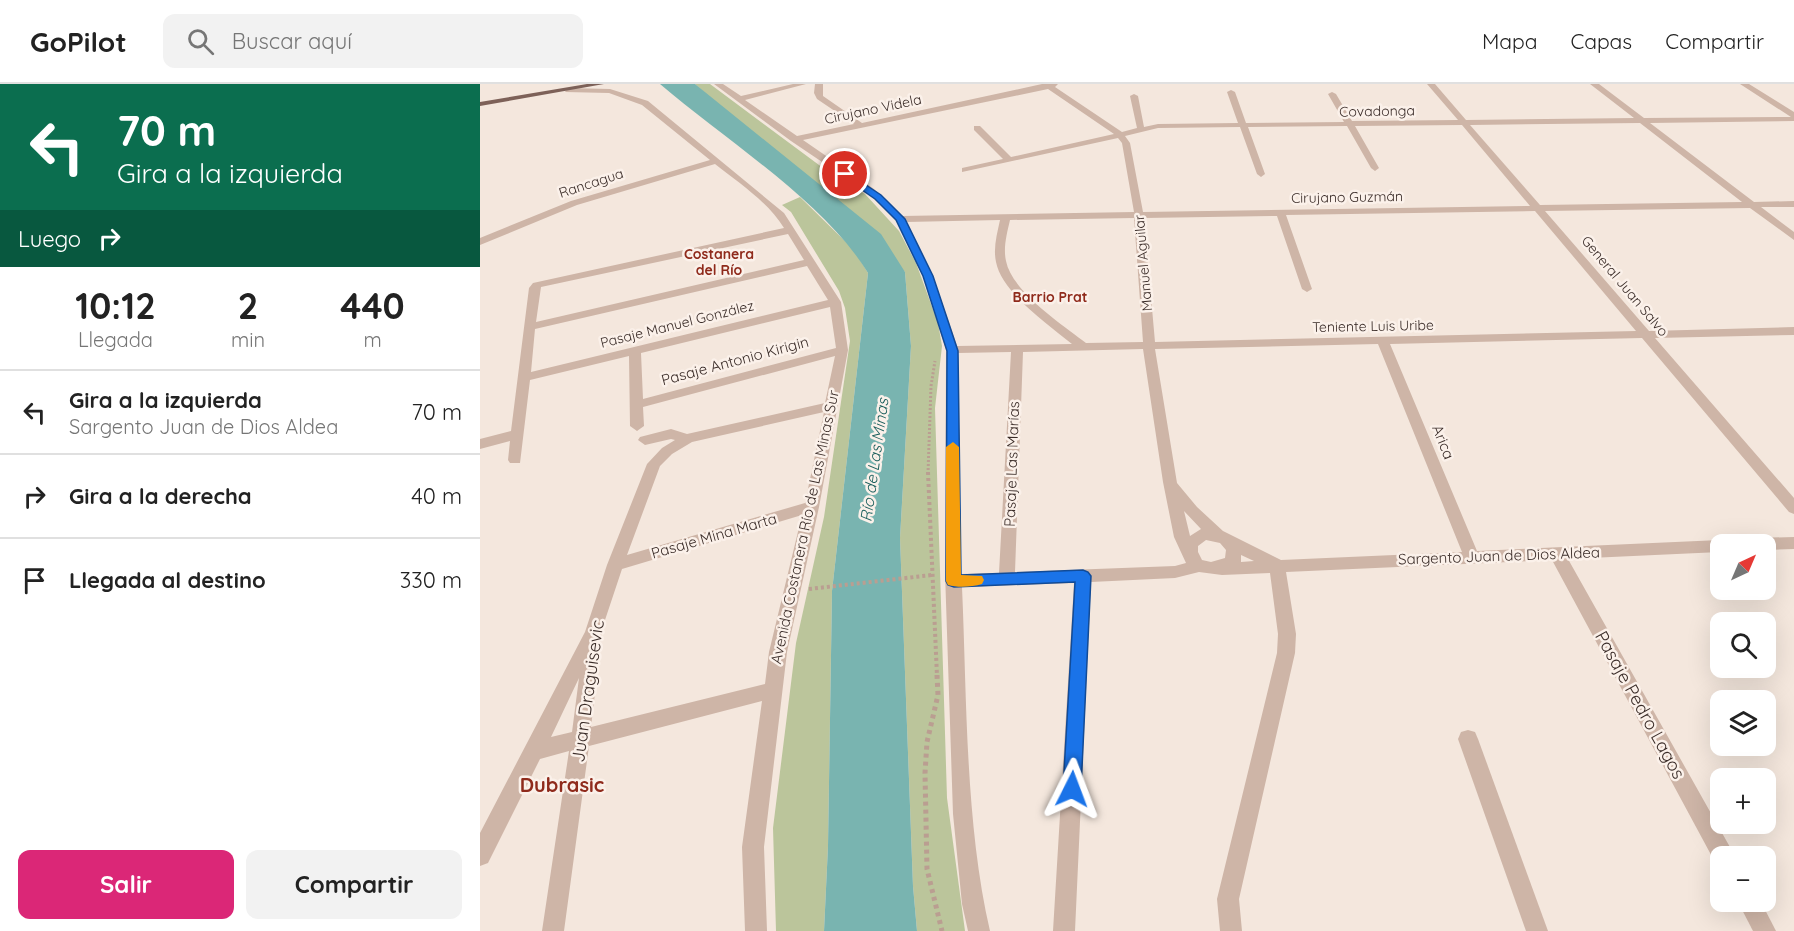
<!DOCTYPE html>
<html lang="es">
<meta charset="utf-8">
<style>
body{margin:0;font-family:Quicksand,sans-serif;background:#f2f2f2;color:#222;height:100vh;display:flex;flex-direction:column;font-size:22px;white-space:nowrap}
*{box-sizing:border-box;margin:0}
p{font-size:20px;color:#767676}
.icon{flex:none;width:33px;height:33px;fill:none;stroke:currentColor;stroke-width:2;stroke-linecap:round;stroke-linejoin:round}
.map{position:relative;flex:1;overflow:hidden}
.side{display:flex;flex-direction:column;background:#fff;width:480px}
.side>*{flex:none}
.hud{background:#0b6e4f;color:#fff;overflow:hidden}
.needle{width:39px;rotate:44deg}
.fabs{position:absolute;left:1230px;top:450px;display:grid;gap:12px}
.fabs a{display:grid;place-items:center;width:66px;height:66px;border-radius:12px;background:#fff;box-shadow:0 6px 24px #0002;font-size:30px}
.pin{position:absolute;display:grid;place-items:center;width:51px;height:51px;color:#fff;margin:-26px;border:3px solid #fff;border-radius:50%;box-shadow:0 2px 6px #0007}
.me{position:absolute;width:66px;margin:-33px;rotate:3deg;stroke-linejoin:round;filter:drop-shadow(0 0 4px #0008)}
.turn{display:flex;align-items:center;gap:21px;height:126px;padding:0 18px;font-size:27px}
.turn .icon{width:78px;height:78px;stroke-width:2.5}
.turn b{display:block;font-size:42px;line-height:51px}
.then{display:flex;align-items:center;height:57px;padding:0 18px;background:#0003;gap:12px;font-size:22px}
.eta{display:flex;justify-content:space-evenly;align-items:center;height:102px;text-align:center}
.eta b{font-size:36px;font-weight:700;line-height:42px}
.action{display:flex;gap:12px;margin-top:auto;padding:12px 18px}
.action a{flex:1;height:69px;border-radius:12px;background:#db2777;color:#fff;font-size:24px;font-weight:700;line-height:69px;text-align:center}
.action a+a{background:#f2f2f2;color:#222}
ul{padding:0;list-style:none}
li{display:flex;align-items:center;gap:18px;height:84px;padding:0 18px;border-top:2px solid #e0e0e0}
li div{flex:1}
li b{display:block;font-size:22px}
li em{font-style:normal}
header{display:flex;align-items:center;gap:36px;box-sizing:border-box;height:84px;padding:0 30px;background:#fff;border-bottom:2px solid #e0e0e0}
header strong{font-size:28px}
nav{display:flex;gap:33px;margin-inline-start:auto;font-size:21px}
.search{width:420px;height:54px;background:#f2f2f2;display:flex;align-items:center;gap:15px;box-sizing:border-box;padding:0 21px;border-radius:12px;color:#767676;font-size:22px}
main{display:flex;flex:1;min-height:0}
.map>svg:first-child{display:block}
</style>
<header>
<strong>GoPilot</strong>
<div class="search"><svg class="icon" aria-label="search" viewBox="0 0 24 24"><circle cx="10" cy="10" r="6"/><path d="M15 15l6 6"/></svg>Buscar aquí</div>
<nav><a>Mapa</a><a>Capas</a><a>Compartir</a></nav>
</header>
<main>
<section class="side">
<div class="hud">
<div class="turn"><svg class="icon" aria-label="left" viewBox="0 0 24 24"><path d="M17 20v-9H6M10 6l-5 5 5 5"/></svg><div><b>70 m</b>Gira a la izquierda</div></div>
<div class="then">Luego<svg class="icon" aria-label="right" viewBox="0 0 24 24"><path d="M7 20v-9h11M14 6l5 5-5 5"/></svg></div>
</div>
<div class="eta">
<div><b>10:12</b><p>Llegada</p></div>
<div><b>2</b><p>min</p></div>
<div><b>440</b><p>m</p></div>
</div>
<ul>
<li><svg class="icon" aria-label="left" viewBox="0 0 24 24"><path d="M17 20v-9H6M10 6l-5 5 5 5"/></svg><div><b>Gira a la izquierda</b><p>Sargento Juan de Dios Aldea</p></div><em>70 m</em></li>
<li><svg class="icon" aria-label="right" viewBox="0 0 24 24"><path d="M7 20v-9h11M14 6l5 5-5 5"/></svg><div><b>Gira a la derecha</b></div><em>40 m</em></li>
<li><svg class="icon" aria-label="arrive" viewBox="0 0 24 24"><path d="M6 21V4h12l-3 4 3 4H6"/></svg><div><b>Llegada al destino</b></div><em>330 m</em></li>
</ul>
<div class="action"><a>Salir</a><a>Compartir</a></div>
</section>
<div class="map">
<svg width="1314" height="847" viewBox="0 0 1314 847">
<rect width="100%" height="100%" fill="#f4e7dd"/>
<g fill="#bbc59b">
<polygon points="215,0 230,0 339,81 385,110 419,147 436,179 458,239 462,262 455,324 467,714 485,847 437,847 433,802 420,454 431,262 425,188"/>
<polygon points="320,113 374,166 388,189 352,507 348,762 344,847 296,847 293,744 316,559 344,433 370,257 365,224 359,207 311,128 302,121"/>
</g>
<path fill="#79b4b0" d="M180 0H215L401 150 425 188 431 262 420 454 433 802 437 847H344L348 762 352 507 388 189C344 117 245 56 180 0Z"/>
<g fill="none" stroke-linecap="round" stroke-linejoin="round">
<polyline stroke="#ba9e91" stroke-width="3" stroke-dasharray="2 2" stroke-linecap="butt" points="448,390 451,302 455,277"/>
<g stroke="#ba9e91" stroke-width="4" stroke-dasharray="3 3" stroke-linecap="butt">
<polyline points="448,388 457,592"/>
<polyline points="329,505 452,491"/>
</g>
<polyline stroke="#ba9e91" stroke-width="5" stroke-dasharray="4 4" stroke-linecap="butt" points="457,591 458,611 447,658 445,689 447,785 462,847"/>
<g fill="#ceb5a7" fill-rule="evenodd">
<path d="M234 0H243L261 12 313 0H326L265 16 317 52 374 40 337 15 334 9 335 0H343V12L382 39 562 0H578L575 3 642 48 657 44 650 12 654 10 658 12 664 43 678 40 758 39 747 8 751 6 755 8 766 39 864 38 848 10 852 8 856 10 872 37 978 36 947 0H955L986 36 1154 34 1110 0H1119L1164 34 1311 33 1260 0H1269L1314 28V37L1170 39 1274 118 1314 117V123H1281L1314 148V156L1270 124 1065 127 1169 247 1314 243V251L1175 254 1314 414V430L1309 428 1162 254 910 260 997 467 1240 456 1246 458 1247 460H1240V468L1088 475 1255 772H1240V781L1236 780 1072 476 806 488 816 550 815 569 759 815 762 847H740L737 815 797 569 798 550 790 489 742 491 719 488 695 494 611 498 595 847H573L594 499 482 503C487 614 485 739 510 847H488L482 820 473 730 465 488 466 266 443 192 416 136 388 109 311 57ZM568 5 634 50 531 73 500 42H494V46L523 75 482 84V88L638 54 642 59 654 128 422 132 394 105 323 56ZM1160 39 1262 118 1060 121 990 41ZM982 41 1050 122 663 128 650 59 645 52 678 44 760 43 777 90 781 93 785 90 768 43 867 42 891 84 895 87 899 84 875 42ZM1055 127 1156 247 675 258 664 134 797 132 822 205 827 208 832 205 806 131ZM654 134 663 258 606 259C583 241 532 208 526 177 523 164 527 149 530 136ZM520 136C517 150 513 164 516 178 522 209 568 240 592 260L477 262 453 192 426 138ZM898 260 982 468 801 476 743 447 717 423 697 399 675 265ZM663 265 683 398 694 453 706 479 695 482 535 488 543 268ZM531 268 519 489 481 490 478 269ZM704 427 721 445 710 452ZM726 456 740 459 746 466 745 474 731 478 722 476 718 468V462ZM761 471 774 477 761 478Z"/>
<path d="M88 4 130 5 168 17 304 129 361 218 368 266 339 423 307 568 284 763 287 847H265L262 763 282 617 109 662 84 847H62L89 667 60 675 8 779 0 782V749L105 548 127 481 167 380 182 364 195 356 191 355 165 361 158 356 160 353 191 345 207 350 345 319 355 272 163 323 164 342 157 347 150 342 149 272 50 296 40 379H30L28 376 30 357 0 365V355L31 347 49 204 53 199 304 144C288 118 259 99 235 80L97 121 0 161V154L91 117 230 76 162 21 129 9 85 8ZM308 150 324 176 56 238 61 203ZM327 182 348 216 51 288 55 245ZM350 223 356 264 163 315 161 269ZM344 328 325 419 147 471 180 382 192 370 212 358ZM322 431 289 568 285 600 111 643 123 542 142 485ZM99 594 92 648 71 653Z"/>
<polygon points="1314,453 1314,465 1286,466 1286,460 1265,460 1267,456 1273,454"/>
<polygon points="988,646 995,648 998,655 1068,847 1046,847 978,655 981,648"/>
<polygon points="1258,818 1281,818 1296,847 1273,847"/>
</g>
<polygon fill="#7d6158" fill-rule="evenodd" points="107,0 124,0 0,22 0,18"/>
</g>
<polygon fill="#1a73e8" stroke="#114b97" stroke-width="1.5" points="365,87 401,111 425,135 453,192 478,267 481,491 603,486 608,488 611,492 601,705 598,712 592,714 585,712 583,705 595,498 474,503 468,501 466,497 467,267 443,192 416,136 395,115 362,92 361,90"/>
<path fill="#f59e0b" d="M473 358 479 363 481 491 502 492 504 496 502 500C492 503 478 504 468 501L466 497V363Z"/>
<g text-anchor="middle" stroke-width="5" stroke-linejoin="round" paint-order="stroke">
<g font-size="14" fill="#3a2c28" stroke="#fbf1ea">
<text transform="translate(393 25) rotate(-12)" y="5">Cirujano Videla</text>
<text transform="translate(897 27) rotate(-1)" y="5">Covadonga</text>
<text transform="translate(111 99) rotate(-18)" y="5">Rancagua</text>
<text transform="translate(867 113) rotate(-1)" y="5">Cirujano Guzmán</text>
<text transform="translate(663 179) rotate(-95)" y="5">Manuel Aguilar</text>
<text transform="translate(1145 202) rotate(50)" y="5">General Juan Salvo</text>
<text transform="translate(197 240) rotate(-14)" y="5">Pasaje Manuel González</text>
<text transform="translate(893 242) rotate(-1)" y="5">Teniente Luis Uribe</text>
</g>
<g font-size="14" font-weight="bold" fill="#8f2a1b" stroke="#fbf1ea">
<text x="239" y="175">Costanera<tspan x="239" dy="16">del Río</tspan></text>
<text x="570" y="218">Barrio Prat</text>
</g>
<g font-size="15" fill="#3a2c28" stroke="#fbf1ea">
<text transform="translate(255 277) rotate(-15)" y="5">Pasaje Antonio Kirigin</text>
<text transform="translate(963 358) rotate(68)" y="5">Arica</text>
<text transform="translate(532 380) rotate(-88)" y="5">Pasaje Las Marías</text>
<text transform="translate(325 443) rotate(-78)" y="5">Avenida Costanera Río de Las Minas Sur</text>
<text transform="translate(234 452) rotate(-16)" y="5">Pasaje Mina Marta</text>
<text transform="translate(1019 472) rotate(-2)" y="5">Sargento Juan de Dios Aldea</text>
</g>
<g font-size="16" font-style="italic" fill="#1a5f5c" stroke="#fbf1ea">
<text transform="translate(394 376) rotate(-82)" y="6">Río de Las Minas</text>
</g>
<g font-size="18" fill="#3a2c28" stroke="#fbf1ea">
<text transform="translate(108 607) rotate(-82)" y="6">Juan Draguisevic</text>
<text transform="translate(1160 621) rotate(61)" y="6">Pasaje Pedro Lagos</text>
</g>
<g font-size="20" font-weight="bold" fill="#8f2a1b" stroke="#fbf1ea">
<text x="82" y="708">Dubrasic</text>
</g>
</g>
</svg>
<div class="fabs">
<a><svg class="needle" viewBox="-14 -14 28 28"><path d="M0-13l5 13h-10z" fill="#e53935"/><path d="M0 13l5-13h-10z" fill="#767676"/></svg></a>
<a><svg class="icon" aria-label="search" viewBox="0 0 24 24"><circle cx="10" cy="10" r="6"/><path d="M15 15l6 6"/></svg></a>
<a><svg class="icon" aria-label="layers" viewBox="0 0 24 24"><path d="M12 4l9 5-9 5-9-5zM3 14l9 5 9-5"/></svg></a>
<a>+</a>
<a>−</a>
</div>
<div class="pin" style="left:365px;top:90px;background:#d93025"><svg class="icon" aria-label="arrive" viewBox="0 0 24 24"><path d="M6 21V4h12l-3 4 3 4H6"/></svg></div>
<svg class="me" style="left:592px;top:705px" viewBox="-20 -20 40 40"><path d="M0-17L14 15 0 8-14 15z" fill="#1a73e8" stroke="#fff" stroke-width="4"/></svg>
</div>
</main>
